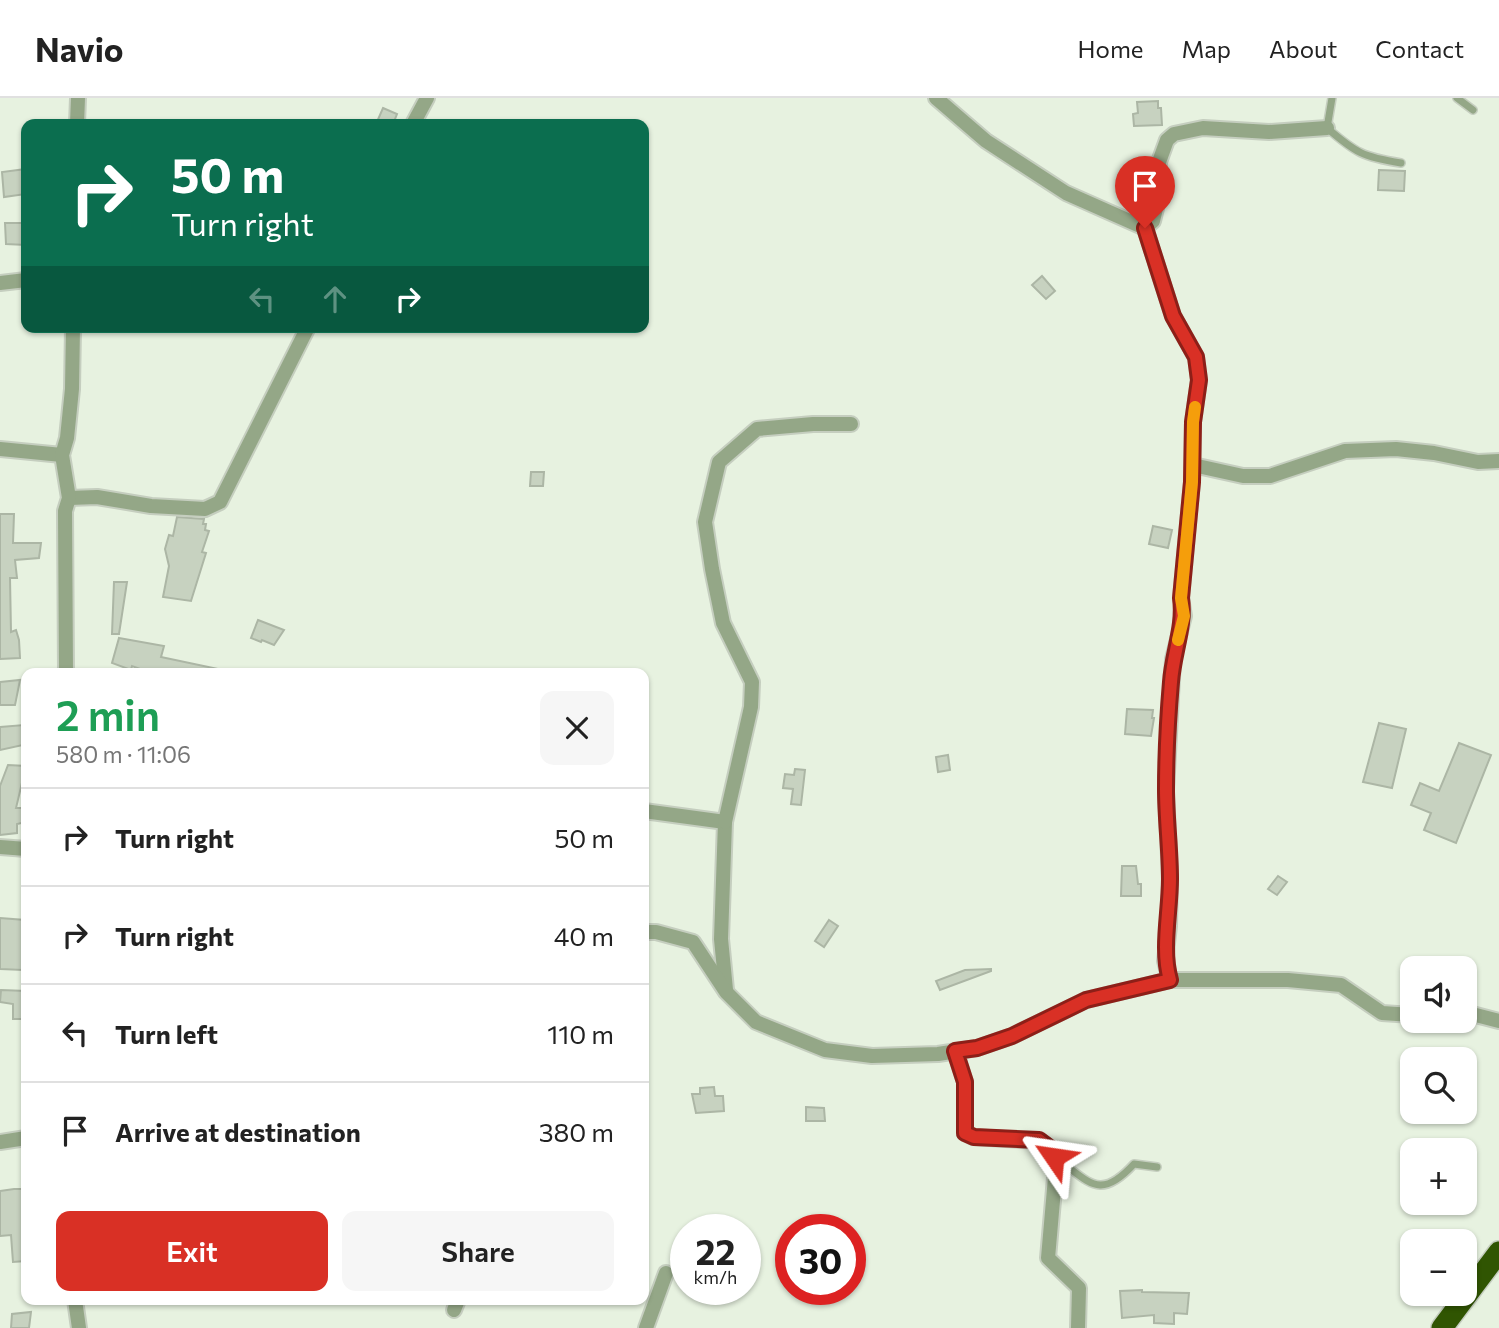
<!DOCTYPE html>
<meta charset="utf-8">
<style>
body{margin:0;font-family:Commissioner,sans-serif;background:#f6f6f6;color:#222;height:100vh;display:flex;flex-direction:column;font-size:26px;white-space:nowrap}
*{box-sizing:border-box;margin:0}
p{font-size:23px;color:#767676}
.icon{flex:none;width:38px;height:38px;fill:none;stroke:currentColor;stroke-width:2;stroke-linecap:round;stroke-linejoin:round}
.map{position:relative;flex:1;overflow:hidden}
.panel{position:absolute;left:21px;top:570px;width:628px;height:637px;display:flex;flex-direction:column;background:#fff;border-radius:14px;box-shadow:0 2px 5px #0004}
.panel>*{flex:none}
.top-card{position:absolute;left:21px;top:21px;width:628px;height:214px;border-radius:14px;box-shadow:0 2px 5px #0004;background:#0b6e4f;color:#fff;overflow:hidden}
.controls{position:absolute;left:1400px;top:858px;display:grid;gap:14px}
.controls a{display:grid;place-items:center;width:77px;height:77px;border-radius:14px;background:#fff;box-shadow:0 2px 5px #0004;font-size:35px}
.speed{position:absolute;left:670px;top:1116px;display:flex;gap:14px;font-size:35px;font-weight:700;text-align:center}
.speed>*{display:grid;place-content:center;width:91px;height:91px;border-radius:50%;background:#fff;box-shadow:0 2px 5px #0004;line-height:1}
.speed small{font-size:18px;font-weight:400}
.speed .limit{border:10px solid #d22;background:#fff;color:#111}
.pin{position:absolute;display:grid;place-items:center;width:60px;height:60px;color:#fff;margin:-72px -30px;border-radius:50% 50% 50% 0;rotate:-45deg;box-shadow:0 0 7px #0007}
.pin .icon{rotate:45deg}
.me{position:absolute;width:77px;margin:-38px;rotate:302deg;stroke-linejoin:round;filter:drop-shadow(0 0 5px #0008)}
.turn{display:flex;align-items:center;gap:24px;height:147px;padding:0 35px;font-size:32px}
.turn .icon{width:91px;height:91px;stroke-width:2.5}
.turn b{display:block;font-size:49px;line-height:60px}
.lanes{display:flex;align-items:center;height:66px;padding:0 35px;background:#0003;justify-content:center;gap:35px;direction:ltr}
.lanes .off{opacity:.35}
.round{display:grid;place-items:center;flex:none;width:74px;height:74px;border-radius:14px;background:#f6f6f6}
.head{display:flex;align-items:center;justify-content:space-between;height:119px;padding:0 35px}
h1{font-size:42px;font-weight:600;line-height:52px;color:#1e9e55}
.cta{display:flex;gap:14px;margin-top:auto;padding:14px 35px}
.cta a{flex:1;height:80px;border-radius:14px;background:#d93025;color:#fff;font-size:28px;font-weight:600;line-height:80px;text-align:center}
.cta a+a{background:#f6f6f6;color:#222}
ul{padding:0;list-style:none}
li{display:flex;align-items:center;gap:21px;height:98px;padding:0 35px;border-top:2px solid #e0e0e0}
li div{flex:1}
li b{display:block;font-size:26px}
li em{font-style:normal}
header{display:flex;align-items:center;gap:42px;box-sizing:border-box;height:98px;padding:0 35px;background:#fff;border-bottom:2px solid #e0e0e0}
header strong{font-size:33px}
nav{display:flex;gap:38px;margin-inline-start:auto;font-size:24px}
.map>svg:first-child{display:block}
</style>
<header>
<strong>Navio</strong>
<nav><a>Home</a><a>Map</a><a>About</a><a>Contact</a></nav>
</header>
<div class="map">
<svg width="1499" height="1230" viewBox="0 0 1499 1230">
<rect width="100%" height="100%" fill="#e7f2e0"/>
<g fill="#c7d2c0" stroke="#acb6a5" stroke-width="2">
<polygon points="1158,3 1158,10 1161,10 1162,27 1134,28 1133,16 1138,15 1137,4"/>
<polygon points="383,10 397,16 393,26 376,26"/>
<polygon points="26,71 26,96 4,99 2,74"/>
<polygon points="1379,72 1405,73 1404,93 1378,92"/>
<polygon points="5,125 26,125 26,147 6,146"/>
<polygon points="1042,178 1055,193 1046,201 1032,187"/>
<polygon points="531,374 544,374 543,388 530,388"/>
<polygon points="0,416 14,416 13,445 41,445 39,460 15,462 17,480 10,480 11,534 16,532 19,542 20,560 0,561"/>
<polygon points="177,419 204,421 203,426 206,426 205,432 209,433 202,454 206,455 191,503 163,499 169,468 165,451 169,437 173,438"/>
<polygon points="1153,428 1172,432 1168,450 1149,446"/>
<polygon points="114,484 127,484 119,536 112,536"/>
<polygon points="258,522 284,532 274,547 262,542 261,544 251,540"/>
<polygon points="119,540 164,548 161,559 218,571 217,576 154,576 132,568 131,572 112,565"/>
<polygon points="20,582 15,607 0,607 0,584"/>
<polygon points="1127,611 1153,612 1152,620 1154,620 1151,638 1125,636"/>
<polygon points="1379,625 1406,631 1392,690 1363,684"/>
<polygon points="24,627 23,647 0,652 0,629"/>
<polygon points="1459,645 1491,657 1456,745 1424,732 1431,715 1411,707 1420,685 1439,693"/>
<polygon points="948,657 950,672 938,674 936,659"/>
<polygon points="8,667 26,668 16,710 26,710 26,724 17,726 17,735 0,737 0,688"/>
<polygon points="795,671 805,672 801,707 791,706 793,691 783,690 785,676 794,677"/>
<polygon points="1122,768 1136,768 1138,786 1141,786 1141,798 1121,798"/>
<polygon points="1278,778 1287,784 1277,797 1268,791"/>
<polygon points="0,820 25,822 23,872 0,871"/>
<polygon points="829,822 838,828 824,849 815,843"/>
<polygon points="991,871 991,873 940,892 936,883 965,872"/>
<polygon points="1,892 26,893 25,921 13,921 13,906 0,904"/>
<polygon points="714,989 715,998 723,998 724,1013 696,1015 692,996 700,996 700,990"/>
<polygon points="806,1009 824,1010 825,1023 806,1023"/>
<polygon points="14,1091 26,1091 26,1163 13,1164 11,1137 0,1138 0,1093"/>
<polygon points="1142,1192 1142,1194 1189,1195 1187,1216 1174,1215 1174,1226 1154,1225 1154,1217 1122,1220 1120,1193"/>
<polygon points="31,1214 29,1230 11,1230 12,1216"/>
</g>
<g fill="none" stroke-linecap="round" stroke-linejoin="round">
<g stroke="#c5cebf" stroke-width="10">
<g id="lane">
<path d="M1332 0 1327 30C1356 55 1363 59 1401 65"/>
<polyline points="1457,0 1473,12"/>
<path d="M1054 1059C1089 1082 1098 1105 1134 1066L1157 1069"/>
</g>
</g>
<g stroke="#c5cebf" stroke-width="18">
<g id="street">
<polyline points="936,0 986,43 1066,95 1145,130 1153,123 1157,106 1159,64 1167,42 1174,36 1203,30 1269,34 1327,30"/>
<polyline points="77,26 78,0"/>
<polyline points="413,26 427,0"/>
<polyline points="1145,130 1173,218 1196,259 1199,282 1193,324 1192,384 1181,500 1184,518 1173,561 1166,693 1170,780 1169,828 1165,863 1170,882"/>
<polyline points="0,185 26,182"/>
<polyline points="0,351 62,357"/>
<polyline points="1193,367 1243,378 1270,378 1345,353 1396,351 1434,355 1478,364 1499,363"/>
<polyline points="69,400 97,399 151,408 205,411 220,404 308,229"/>
<polyline points="66,576 65,413 69,400 62,357 67,340 72,291 73,229"/>
<polyline points="644,713 725,724 721,841 726,892"/>
<polyline points="725,724 751,609 752,584 723,525 712,471 705,424 719,364 757,331 813,326 851,326"/>
<polyline points="0,749 26,751"/>
<polyline points="644,834 656,834 693,844 726,894 756,924 825,952 872,958 938,956 977,950 1012,938 1086,902 1170,882 1288,882 1341,887 1382,915 1412,917"/>
<polyline points="1465,916 1472,916 1499,923"/>
<polyline points="955,953 965,984 965,1035 973,1039 1039,1043 1051,1051 1056,1068 1048,1160 1079,1190 1078,1230"/>
<polyline points="0,1044 26,1040"/>
<polyline points="75,1202 79,1230"/>
<polyline points="454,1212 458,1202"/>
<polyline points="646,1230 666,1175"/>
</g>
</g>
<g stroke="#c5cebf" stroke-width="24">
<polyline id="highway" points="1442,1230 1499,1154"/>
</g>
<use href="#lane" stroke="#94a787" stroke-width="7"/>
<use href="#street" stroke="#94a787" stroke-width="14"/>
<use href="#highway" stroke="#305502" stroke-width="21"/>
</g>
<g fill="none" stroke-linecap="round" stroke-linejoin="round">
<g stroke="#8d1f18" stroke-width="18">
<path id="route" d="M1054 1059 1051 1051 1039 1042 974 1039 965 1035V984L955 953 977 950 1012 938 1086 902 1170 882C1161 851 1170 814 1170 781 1170 751 1166 721 1166 691 1166 655 1168 619 1171 584 1173 555 1185 528 1181 500L1192 384 1193 324 1199 282 1196 259 1173 218 1145 130"/>
</g>
<use href="#route" stroke="#d93025" stroke-width="12"/>
<polyline stroke="#f59e0b" stroke-width="12" points="1178,542 1184,518 1181,500 1192,384 1193,324 1195,309"/>
</g>
</svg>
<div class="controls">
<a><svg class="icon" aria-label="sound" viewBox="0 0 24 24"><path d="M4 9h4l5-4v14l-5-4H4zM17 9q2 3 0 6"/></svg></a>
<a><svg class="icon" aria-label="search" viewBox="0 0 24 24"><circle cx="10" cy="10" r="6"/><path d="M15 15l6 6"/></svg></a>
<a>+</a>
<a>−</a>
</div>
<div class="speed"><div>22<small>km/h</small></div><div class="limit">30</div></div>
<div class="pin" style="left:1145px;top:130px;background:#d93025"><svg class="icon" aria-label="arrive" viewBox="0 0 24 24"><path d="M6 21V4h12l-3 4 3 4H6"/></svg></div>
<svg class="me" style="left:1054px;top:1059px" viewBox="-20 -20 40 40"><path d="M0-17L14 15 0 8-14 15z" fill="#d93025" stroke="#fff" stroke-width="4"/></svg>
<div class="top-card">
<div class="turn"><svg class="icon" aria-label="right" viewBox="0 0 24 24"><path d="M7 20v-9h11M14 6l5 5-5 5"/></svg><div><b>50 m</b>Turn right</div></div>
<div class="lanes"><svg class="icon off" aria-label="left" viewBox="0 0 24 24"><path d="M17 20v-9H6M10 6l-5 5 5 5"/></svg><svg class="icon off" aria-label="ahead" viewBox="0 0 24 24"><path d="M12 20V5M6 11l6-6 6 6"/></svg><svg class="icon" aria-label="right" viewBox="0 0 24 24"><path d="M7 20v-9h11M14 6l5 5-5 5"/></svg></div>
</div>
<section class="panel">
<div class="head"><div><h1>2 min</h1><p>580 m · 11:06</p></div><a class="round"><svg class="icon" aria-label="close" viewBox="0 0 24 24"><path d="M6 6l12 12M18 6L6 18"/></svg></a></div>
<ul>
<li><svg class="icon" aria-label="right" viewBox="0 0 24 24"><path d="M7 20v-9h11M14 6l5 5-5 5"/></svg><div><b>Turn right</b></div><em>50 m</em></li>
<li><svg class="icon" aria-label="right" viewBox="0 0 24 24"><path d="M7 20v-9h11M14 6l5 5-5 5"/></svg><div><b>Turn right</b></div><em>40 m</em></li>
<li><svg class="icon" aria-label="left" viewBox="0 0 24 24"><path d="M17 20v-9H6M10 6l-5 5 5 5"/></svg><div><b>Turn left</b></div><em>110 m</em></li>
<li><svg class="icon" aria-label="arrive" viewBox="0 0 24 24"><path d="M6 21V4h12l-3 4 3 4H6"/></svg><div><b>Arrive at destination</b></div><em>380 m</em></li>
</ul>
<div class="cta"><a>Exit</a><a>Share</a></div>
</section>
</div>
